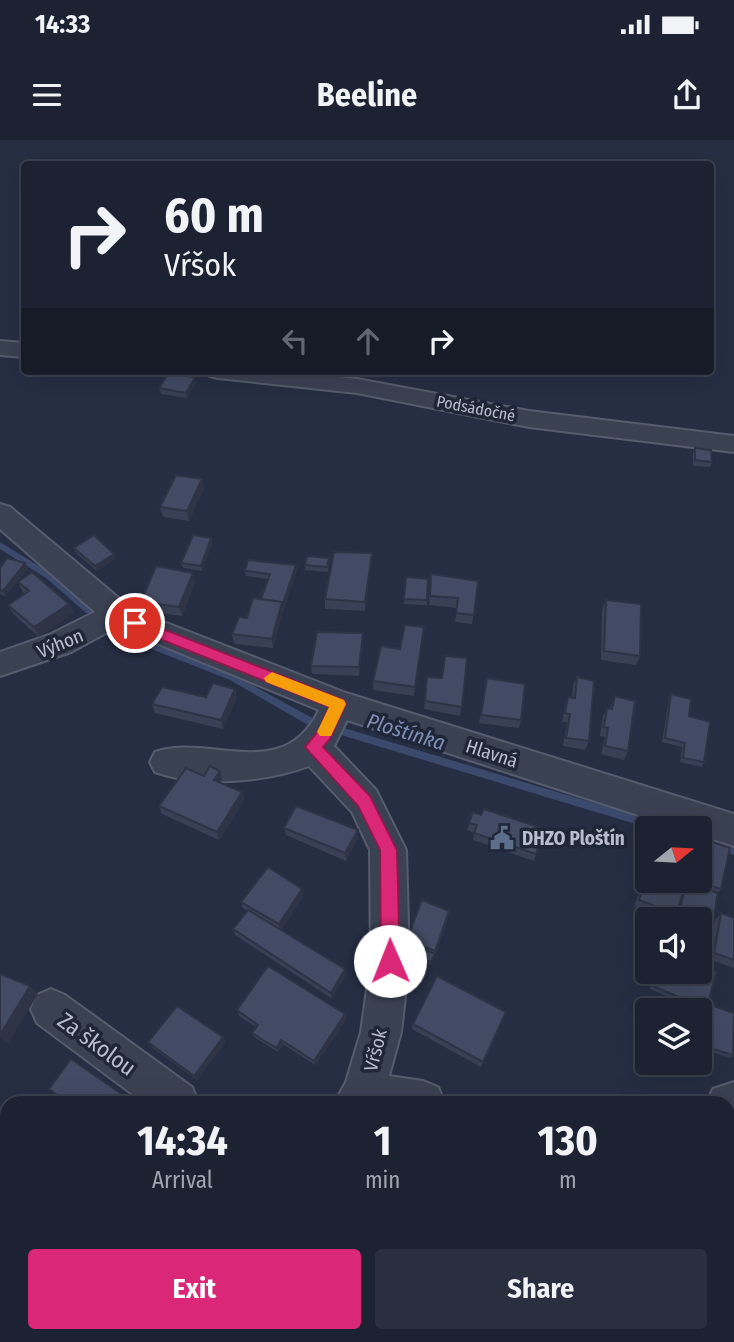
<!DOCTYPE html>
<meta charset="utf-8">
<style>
body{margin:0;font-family:"Fira Sans Condensed",sans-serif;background:#292f3e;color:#f1f3f6;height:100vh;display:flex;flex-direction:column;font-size:26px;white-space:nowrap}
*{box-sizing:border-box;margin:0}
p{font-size:23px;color:#a0a4ac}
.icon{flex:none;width:38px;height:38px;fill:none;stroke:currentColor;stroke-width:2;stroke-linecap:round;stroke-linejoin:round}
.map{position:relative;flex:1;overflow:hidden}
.panel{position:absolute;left:0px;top:956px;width:735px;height:247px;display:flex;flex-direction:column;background:#1c2232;border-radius:21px 21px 0 0;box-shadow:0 7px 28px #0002,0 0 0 2px #3a3f4d}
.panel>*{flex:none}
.guide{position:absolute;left:21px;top:21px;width:693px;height:214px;border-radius:7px;box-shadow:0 7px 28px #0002,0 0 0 2px #3a3f4d;background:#1c2232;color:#f1f3f6;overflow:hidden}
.needle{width:46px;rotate:72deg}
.tools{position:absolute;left:635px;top:676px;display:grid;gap:14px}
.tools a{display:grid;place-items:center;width:77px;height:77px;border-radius:7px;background:#1c2232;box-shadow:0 7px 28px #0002,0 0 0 2px #3a3f4d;font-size:35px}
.pin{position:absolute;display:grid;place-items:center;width:60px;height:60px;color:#fff;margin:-30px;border:4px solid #fff;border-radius:50%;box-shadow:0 2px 7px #0007}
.me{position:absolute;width:77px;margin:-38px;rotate:359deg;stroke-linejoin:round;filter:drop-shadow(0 0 5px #0008)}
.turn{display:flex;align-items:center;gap:24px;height:147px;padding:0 28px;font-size:32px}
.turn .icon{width:91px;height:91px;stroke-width:2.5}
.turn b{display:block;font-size:49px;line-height:60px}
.lanes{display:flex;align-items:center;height:66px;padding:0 28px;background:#0003;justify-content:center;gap:35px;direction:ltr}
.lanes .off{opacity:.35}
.eta{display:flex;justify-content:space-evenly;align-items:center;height:119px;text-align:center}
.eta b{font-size:42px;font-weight:700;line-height:49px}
.action{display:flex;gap:14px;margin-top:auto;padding:14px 28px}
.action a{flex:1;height:80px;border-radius:7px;background:#db2777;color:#fff;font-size:28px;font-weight:700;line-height:80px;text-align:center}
.action a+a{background:#292f3e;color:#f1f3f6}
.status{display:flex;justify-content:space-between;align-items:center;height:49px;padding:0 35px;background:#1c2232;direction:ltr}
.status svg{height:19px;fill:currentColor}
header{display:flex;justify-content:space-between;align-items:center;height:91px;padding:0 28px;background:#1c2232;font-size:32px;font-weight:700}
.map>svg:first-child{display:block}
</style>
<div class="status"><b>14:33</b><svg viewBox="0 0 49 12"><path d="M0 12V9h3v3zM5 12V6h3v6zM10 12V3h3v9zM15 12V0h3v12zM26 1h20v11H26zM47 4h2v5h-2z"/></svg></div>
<header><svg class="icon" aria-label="menu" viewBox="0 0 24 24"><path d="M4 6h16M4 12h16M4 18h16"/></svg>Beeline<svg class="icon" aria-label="share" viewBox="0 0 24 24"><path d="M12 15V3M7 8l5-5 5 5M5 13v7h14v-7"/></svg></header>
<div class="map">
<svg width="734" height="1202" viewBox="0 0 734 1202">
<rect width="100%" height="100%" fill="#262e43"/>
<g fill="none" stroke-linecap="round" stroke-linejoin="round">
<g fill="#3b496c" fill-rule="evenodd">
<polygon points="0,402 52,434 92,469 93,471 92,473 86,473 46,438 0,409"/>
<polygon points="109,486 236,536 314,579 664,684 667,685 669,688 649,688 308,585 230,540 106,491 105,489 106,487"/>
<polygon points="700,696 734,707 734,715 700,704"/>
</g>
<g stroke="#565c6d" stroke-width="4">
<g id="minor">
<polygon points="0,201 24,203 24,217 0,215"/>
<polygon points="206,231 286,231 357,239 529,271 734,296 734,312 529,287 357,253 218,238 210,236"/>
<path d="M0 364 10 367 127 465 146 475 346 553 734 674V706L700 695V688H678L347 580 334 606 376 650 406 710 409 821 401 892 389 936 423 941 438 947 444 962H335L346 942 361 892 371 821 370 710 352 672 309 626C266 642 199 648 155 632L150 622 155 612C209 593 283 645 319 570L117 487 71 512 0 536V512L49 495 95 472 0 389Z"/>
<polygon points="51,849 65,855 192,947 198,962 143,962 37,883 31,869 37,855"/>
<polygon points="734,942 734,984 728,985 728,962 707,962 713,949"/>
</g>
</g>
<use href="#minor" fill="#3a4153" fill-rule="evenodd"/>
</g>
<g fill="#394055">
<polygon points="194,237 196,243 187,258 161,254 159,248"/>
<polygon points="695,308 712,322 710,327 693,326 693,313"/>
<polygon points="204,348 189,381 163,377 160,367"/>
<polygon points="211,398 212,403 202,431 183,428 181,423"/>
<polygon points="74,408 114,414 115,419 97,431 76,413"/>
<polygon points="372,413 371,423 365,471 325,469 325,459"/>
<polygon points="329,418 328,432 305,430 305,425"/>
<polygon points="0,428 28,428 5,456 0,454"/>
<polygon points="297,430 283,471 273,508 234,504 232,494 261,459 268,439 246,436 245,431"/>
<polygon points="431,434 478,441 472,484 455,482 457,468 429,465"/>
<polygon points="406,437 428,439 427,465 404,464"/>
<polygon points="18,442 69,464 73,473 39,497 13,474 8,465 25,454 22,451"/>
<polygon points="195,442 182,476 144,471 141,462"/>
<polygon points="606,460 640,516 636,525 601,520 602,470"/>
<polygon points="424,487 414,556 373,550 373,541 400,509"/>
<polygon points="363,493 363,502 359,536 312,534 311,526"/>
<polygon points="467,518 460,576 424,569 427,537 442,538"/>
<polygon points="577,537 589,601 585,610 563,606 567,582 562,582 565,566 568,557 572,558 573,545"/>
<polygon points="487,538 521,580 519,588 479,583"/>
<polygon points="235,549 237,557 223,589 155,573 152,564 206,557"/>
<polygon points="671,554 689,576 704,622 702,627 680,622 682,607 662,602 669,559"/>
<polygon points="615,556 628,611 624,620 601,614 605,597 600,596 603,577 607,568 610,569"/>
<polygon points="204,636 222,639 220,642 242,652 244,660 219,700 162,674 159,666"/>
<polygon points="473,672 536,714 534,721 473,700 474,693 467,690"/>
<polygon points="284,688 358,690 358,698 346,721 286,695"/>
<polygon points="653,740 700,740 721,749 718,753 712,785 709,789 700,786 700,779 680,779 676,777 677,774 673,779 668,779 634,766 638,756 643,749 649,751"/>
<polygon points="303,756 281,790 345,829 346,835 331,858 235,795 233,789 247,771 243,768 241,762"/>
<polygon points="721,773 734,778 734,828 708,819 715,780"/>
<polygon points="448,778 431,825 404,816 407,800"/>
<polygon points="656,831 700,831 708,864 733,915 730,918 700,908 700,893 704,872 650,849"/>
<polygon points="237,870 345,874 346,880 315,925 283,904 278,912 254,897 252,893 256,887 239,876"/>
<polygon points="506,872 481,927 412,889 413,884"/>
<polygon points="223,897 225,902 197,940 152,907 148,902"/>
<polygon points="728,1000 734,1003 734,1050 728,1048"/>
</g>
<g fill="#2e3445">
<polygon points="194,233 196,243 187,258 186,253"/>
<polygon points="202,339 204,348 189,381 187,371"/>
<polygon points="211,398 212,403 202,431 201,426"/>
<polygon points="372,413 371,423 365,471 365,462"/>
<polygon points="114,414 115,419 97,431 95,426"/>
<polygon points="25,423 28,428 5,456 3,451"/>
<polygon points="296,425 297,430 283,471 282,466"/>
<polygon points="193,433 195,442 182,476 179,467"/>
<polygon points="282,462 283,471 273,508 272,499"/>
<polygon points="69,464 73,473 39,497 34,487"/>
<polygon points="363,493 363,502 359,536 359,527"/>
<polygon points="235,549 237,557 223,589 221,580"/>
<polygon points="220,631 222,639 216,648 214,640"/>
<polygon points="242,652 244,660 219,700 217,692"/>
<polygon points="358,690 358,698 346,721 345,713"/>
<polygon points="302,749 303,756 280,791 279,784"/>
<polygon points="345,829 346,835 331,858 331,853"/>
<polygon points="30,846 38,854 8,904 0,898 0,895"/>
<polygon points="345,874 346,880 315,925 314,921"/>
<polygon points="223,897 225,902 197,940 194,936"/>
<polygon points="281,900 283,904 278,912 277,908"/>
</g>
<g fill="#424b63" stroke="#2e3445" stroke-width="2">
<polygon points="187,232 194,233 191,237 195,238 186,253 159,248 168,234 184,236"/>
<polygon points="695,308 711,310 712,322 695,320"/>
<polygon points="176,335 202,339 187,371 160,367"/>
<polygon points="94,395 114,414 95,426 74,408"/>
<polygon points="193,395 211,398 201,426 181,423"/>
<polygon points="334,412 372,413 365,462 325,459"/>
<polygon points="307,416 329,418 327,427 305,425"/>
<polygon points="7,418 25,423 3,451 0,450 0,428"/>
<polygon points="248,420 296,425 282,466 282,462 261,459 270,434 245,431"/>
<polygon points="156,426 193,433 179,467 141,462"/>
<polygon points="32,432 69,464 34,487 8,465 29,451 18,442"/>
<polygon points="431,434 478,441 474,475 456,473 458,458 430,456"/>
<polygon points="406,437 428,439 427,460 404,459"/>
<polygon points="253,458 282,462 272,499 232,494 239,477 247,478"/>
<polygon points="606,460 641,464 640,516 604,511"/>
<polygon points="405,485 424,487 415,547 373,541 381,506 400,509"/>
<polygon points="317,492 363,493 359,527 311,526"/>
<polygon points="445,516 467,518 462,567 425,561 427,537 442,538"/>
<polygon points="577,537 594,541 589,601 566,598 570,574 565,573 568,557 575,558"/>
<polygon points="487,538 525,544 521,580 481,575"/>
<polygon points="213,543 235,549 221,580 152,564 162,547 206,557"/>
<polygon points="671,554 691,559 689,576 710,582 704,622 683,618 685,603 665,598"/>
<polygon points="615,556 635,561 628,611 605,606 608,588 604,587 607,568 612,569"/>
<polygon points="210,626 220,631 214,640 242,652 217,692 159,666 186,628 204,636"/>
<polygon points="296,666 358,690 345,713 284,688"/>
<polygon points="484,669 544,689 536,714 474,693 477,685 469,683 473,672 481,675"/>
<polygon points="700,698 730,708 721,749 692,740 700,740"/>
<polygon points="268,727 302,749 279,784 241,762"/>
<polygon points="656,740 686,740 677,774 639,760 643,749 651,752"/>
<polygon points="686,743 718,753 712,785 700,781 700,779 693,779 679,774"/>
<polygon points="422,760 449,771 435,811 407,800"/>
<polygon points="248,770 345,829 331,853 233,789"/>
<polygon points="721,773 734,778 734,820 714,813"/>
<polygon points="407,803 435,814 431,822 405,813"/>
<polygon points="700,824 716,832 708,864 734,873 733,915 700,905 707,869 653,846 658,831 700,831"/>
<polygon points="268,826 345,874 314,921 281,900 277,908 263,900 252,893 258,885 237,870"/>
<polygon points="0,834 30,846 0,895"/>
<polygon points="437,836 506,872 483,922 413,884"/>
<polygon points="177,866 223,897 194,936 148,902"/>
<polygon points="71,919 133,962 67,962 49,949"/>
<polygon points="728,1000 734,1003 734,1045 728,1042"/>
<polygon points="172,1195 242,1195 240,1202 170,1202"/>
<polygon points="371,1195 438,1195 436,1202 369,1202"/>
</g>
<polygon fill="#db2777" stroke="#8e194d" stroke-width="2" points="135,478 344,560 346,564 330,599 323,607 370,656 397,710 400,821 397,828 390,830 384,828 381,821 380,710 358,666 305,607 319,590 329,567 130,487 128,483 130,479"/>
<polygon fill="#f59e0b" points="272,532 344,560 346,564 331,596 320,596 317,592 329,567 266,542 264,538"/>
<defs>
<g id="civic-bare" transform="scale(1.89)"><path d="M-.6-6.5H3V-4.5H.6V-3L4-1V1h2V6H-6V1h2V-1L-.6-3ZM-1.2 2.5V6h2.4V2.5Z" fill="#5c6f8a" stroke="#1f2638" stroke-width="2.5" paint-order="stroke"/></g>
</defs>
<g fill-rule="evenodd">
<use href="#civic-bare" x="502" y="698"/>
</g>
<g text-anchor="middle" stroke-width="7" stroke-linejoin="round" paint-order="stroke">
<g font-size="16" fill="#b8bdcd" stroke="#1f2638">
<text transform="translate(476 268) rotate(11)" y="6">Podsádočné</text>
</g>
<g font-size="19" fill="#b8bdcd" stroke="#1f2638">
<text transform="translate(60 503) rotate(-22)" y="7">Výhon</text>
<text transform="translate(492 613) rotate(18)" y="7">Hlavná</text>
<text transform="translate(375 910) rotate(-76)" y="7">Vŕšok</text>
</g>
<g font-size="19" font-weight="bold" fill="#b8bdcd" stroke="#1f2638" text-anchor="start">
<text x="522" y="705">DHZO Ploštín</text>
</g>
<g font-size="21" font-style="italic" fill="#7e8eb4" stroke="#1f2638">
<text transform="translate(406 592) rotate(17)" y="7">Ploštínka</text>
</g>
<g font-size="23" fill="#b8bdcd" stroke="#1f2638">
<text transform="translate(97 904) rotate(36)" y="8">Za školou</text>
</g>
</g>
</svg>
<div class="tools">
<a><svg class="needle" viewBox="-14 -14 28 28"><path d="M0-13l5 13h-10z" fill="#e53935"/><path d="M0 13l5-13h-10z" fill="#a0a4ac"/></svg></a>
<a><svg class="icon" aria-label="sound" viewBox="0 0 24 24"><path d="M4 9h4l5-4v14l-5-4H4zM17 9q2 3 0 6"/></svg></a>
<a><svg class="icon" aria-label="layers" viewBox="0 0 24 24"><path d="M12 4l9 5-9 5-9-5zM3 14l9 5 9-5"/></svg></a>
</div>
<div class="pin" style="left:135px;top:483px;background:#d93025"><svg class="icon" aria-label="arrive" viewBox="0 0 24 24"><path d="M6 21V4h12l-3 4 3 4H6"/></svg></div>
<svg class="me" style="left:390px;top:821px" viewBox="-20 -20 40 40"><circle r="19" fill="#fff"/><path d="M0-13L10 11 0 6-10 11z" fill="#db2777"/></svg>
<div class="guide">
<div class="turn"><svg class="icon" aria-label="right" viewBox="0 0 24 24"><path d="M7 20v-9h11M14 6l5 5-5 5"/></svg><div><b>60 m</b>Vŕšok</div></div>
<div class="lanes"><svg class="icon off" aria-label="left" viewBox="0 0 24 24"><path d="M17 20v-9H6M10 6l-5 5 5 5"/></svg><svg class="icon off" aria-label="ahead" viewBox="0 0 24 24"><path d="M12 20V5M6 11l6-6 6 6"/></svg><svg class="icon" aria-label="right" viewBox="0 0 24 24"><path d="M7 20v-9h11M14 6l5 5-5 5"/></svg></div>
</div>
<section class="panel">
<div class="eta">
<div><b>14:34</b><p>Arrival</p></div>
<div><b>1</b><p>min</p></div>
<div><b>130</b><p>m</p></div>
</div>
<div class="action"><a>Exit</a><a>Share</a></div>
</section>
</div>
